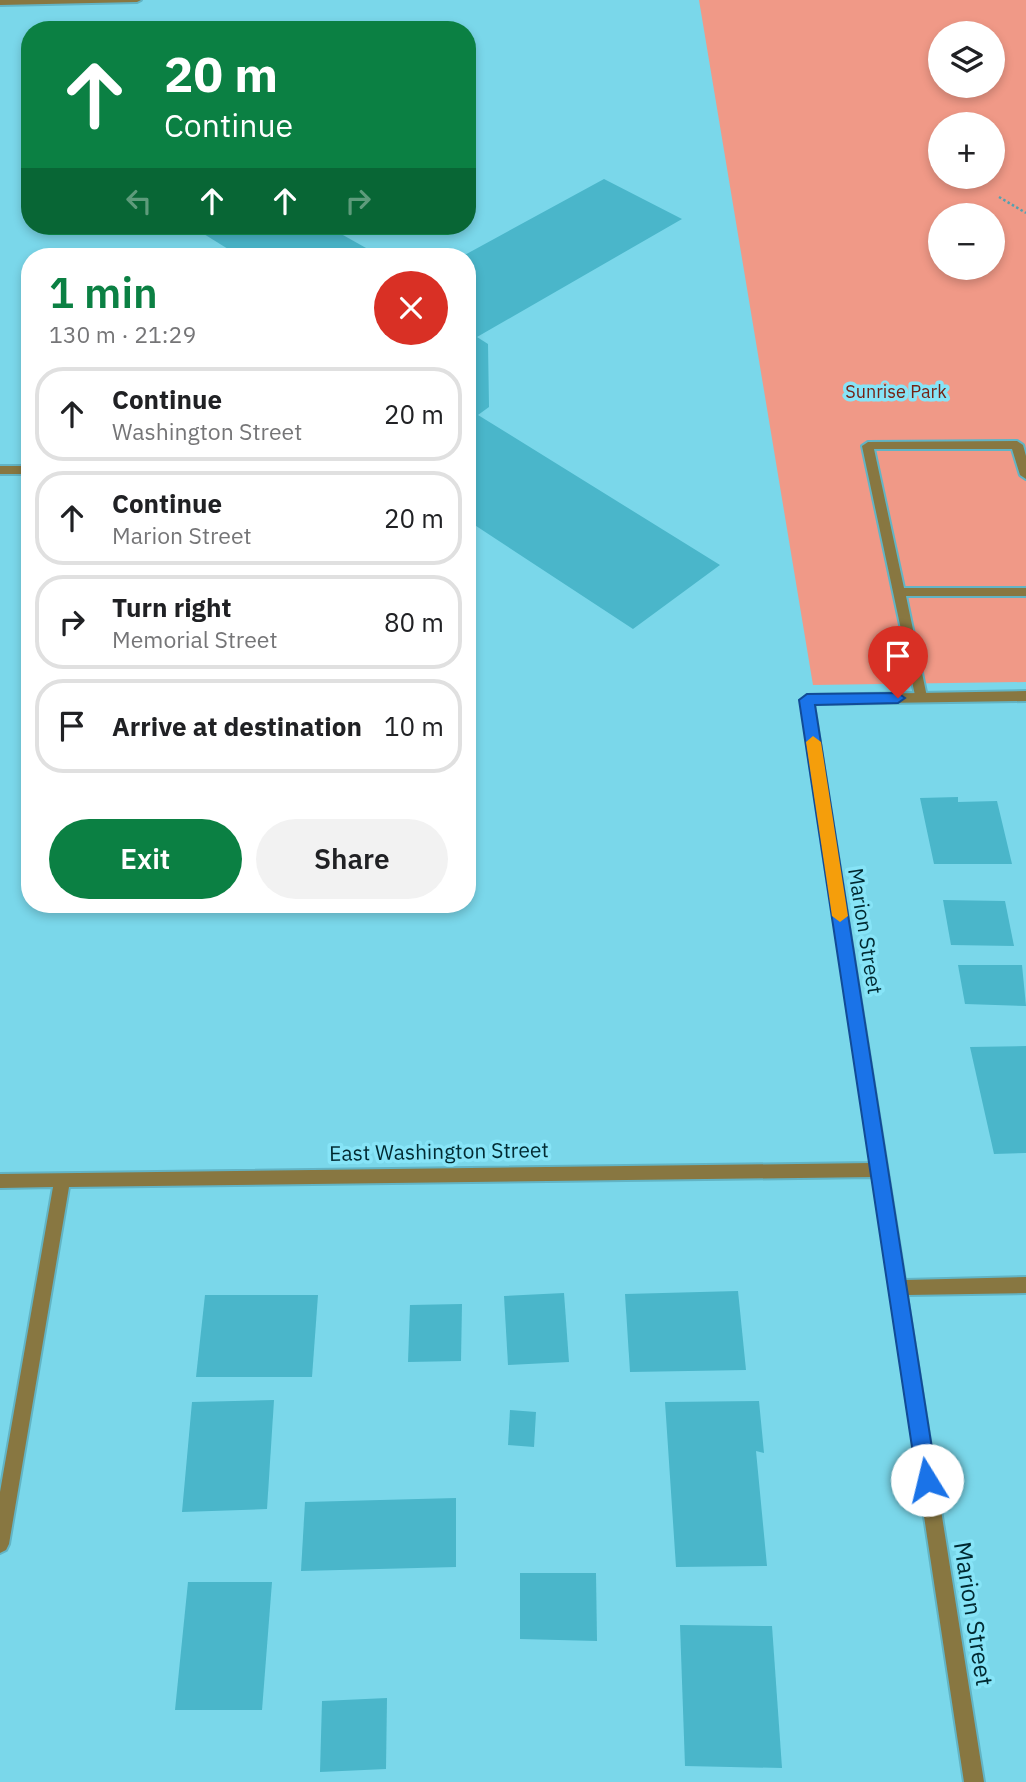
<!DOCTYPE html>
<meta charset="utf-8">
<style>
body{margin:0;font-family:"IBM Plex Sans",sans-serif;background:#f2f2f2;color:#202124;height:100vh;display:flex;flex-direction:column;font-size:26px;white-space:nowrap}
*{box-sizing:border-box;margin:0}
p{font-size:23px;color:#757577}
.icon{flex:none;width:38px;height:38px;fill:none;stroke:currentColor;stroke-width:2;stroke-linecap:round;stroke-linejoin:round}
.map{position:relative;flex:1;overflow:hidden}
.drawer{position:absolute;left:21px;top:248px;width:455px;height:665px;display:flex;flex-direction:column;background:#fff;border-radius:28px;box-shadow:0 4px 10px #0003}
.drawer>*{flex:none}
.guide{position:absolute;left:21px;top:21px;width:455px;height:214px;border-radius:28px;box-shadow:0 4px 10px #0003;background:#0b8043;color:#fff;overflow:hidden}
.fabs{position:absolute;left:928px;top:21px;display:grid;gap:14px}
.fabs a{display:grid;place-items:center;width:77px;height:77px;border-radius:50%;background:#fff;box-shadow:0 4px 10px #0003;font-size:35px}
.pin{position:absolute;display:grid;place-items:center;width:60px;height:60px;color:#fff;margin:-72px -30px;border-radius:50% 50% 50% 0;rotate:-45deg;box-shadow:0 0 7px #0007}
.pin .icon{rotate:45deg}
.me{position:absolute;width:77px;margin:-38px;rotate:351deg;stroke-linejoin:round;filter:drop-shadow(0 0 5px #0008)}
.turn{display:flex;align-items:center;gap:24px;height:147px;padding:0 28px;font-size:32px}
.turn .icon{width:91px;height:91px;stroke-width:2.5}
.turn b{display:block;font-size:49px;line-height:60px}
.lanes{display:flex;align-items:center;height:66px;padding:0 28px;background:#0003;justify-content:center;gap:35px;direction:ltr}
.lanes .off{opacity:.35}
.round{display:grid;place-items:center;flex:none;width:74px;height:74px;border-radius:37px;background:#f2f2f2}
.headline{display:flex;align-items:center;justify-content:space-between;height:119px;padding:0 28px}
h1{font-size:42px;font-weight:600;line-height:52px;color:#0b8043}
.cta{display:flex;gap:14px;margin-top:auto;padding:14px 28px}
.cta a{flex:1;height:80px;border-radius:42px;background:#0b8043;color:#fff;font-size:28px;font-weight:600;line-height:80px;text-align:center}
.cta a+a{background:#f2f2f2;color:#202124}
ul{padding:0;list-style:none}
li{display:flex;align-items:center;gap:21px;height:94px;margin:0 14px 10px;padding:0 14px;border:4px solid #e0e0e0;border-radius:28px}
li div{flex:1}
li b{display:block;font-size:26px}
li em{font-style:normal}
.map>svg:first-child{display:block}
</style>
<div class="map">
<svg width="1026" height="1782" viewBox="0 0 1026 1782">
<rect width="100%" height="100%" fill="#7ad7ea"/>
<path fill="#f09987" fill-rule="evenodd" d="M699 0H1026V682L813 685ZM940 33H992V86H940ZM940 124H992V177H940ZM940 215H992V268H940Z"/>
<g fill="#4ab6ca">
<polygon points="604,179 682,219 477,337 488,344 489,407 478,415 720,565 633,629 467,520 467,257 461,257"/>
<polygon points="191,226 327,226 382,257 241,257"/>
<polygon points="958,797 958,802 997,801 1012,864 934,864 920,798"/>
<polygon points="943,900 1005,901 1014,946 951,945"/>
<polygon points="958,965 1022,965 1026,1006 965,1004"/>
<polygon points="1026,1046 1026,1153 994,1154 970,1047"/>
<polygon points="738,1291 746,1370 630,1372 625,1294"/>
<polygon points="564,1293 569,1362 508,1365 504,1296"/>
<polygon points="205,1295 318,1295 312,1377 196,1377"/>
<polygon points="462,1304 461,1361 408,1362 410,1305"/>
<polygon points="274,1400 267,1509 182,1512 192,1402"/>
<polygon points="759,1401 764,1453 756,1451 767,1566 676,1567 665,1402"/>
<polygon points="510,1410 536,1412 534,1447 508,1445"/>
<polygon points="456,1498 456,1567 301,1571 305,1502"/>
<polygon points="520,1573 596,1573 597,1641 520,1639"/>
<polygon points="188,1582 272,1582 262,1710 175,1710"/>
<polygon points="680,1625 772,1626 782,1768 685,1766"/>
<polygon points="387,1698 386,1769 320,1772 322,1701"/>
</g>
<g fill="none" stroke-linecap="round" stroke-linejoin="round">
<g stroke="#62b4c5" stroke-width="4">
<g id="lane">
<polygon points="0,0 141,0 137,2 0,5"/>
<polygon points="1017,441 1023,445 1026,456 1026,479 1020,475 1012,449 874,449 904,588 1026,588 1026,596 906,596 927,697 926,700 916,700 862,446 868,442"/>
<rect x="0" y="466" width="30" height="8"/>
</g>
</g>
<g stroke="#62b4c5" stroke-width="4">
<polygon id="street" points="1026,691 1026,701 814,704 905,1280 1026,1277 1026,1293 907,1295 984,1782 964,1782 873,1177 69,1187 9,1544 6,1550 0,1553 0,1492 53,1187 0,1188 0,1174 871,1163 801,700 807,695"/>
</g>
<polyline stroke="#54a1b0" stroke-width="2.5" stroke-dasharray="2.5 2.5" stroke-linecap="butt" points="999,197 1026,213"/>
<use href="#lane" fill="#887741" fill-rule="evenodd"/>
<use href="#street" fill="#887741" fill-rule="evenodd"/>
</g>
<polygon fill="#1a73e8" stroke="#114b97" stroke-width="2" points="898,693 905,698 898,703 815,705 937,1480 934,1487 927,1490 920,1487 917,1480 799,700 807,694"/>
<polygon fill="#f59e0b" points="813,736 821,742 848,916 840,922 832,916 806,742"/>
<g text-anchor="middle" stroke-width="7" stroke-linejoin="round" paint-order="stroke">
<g font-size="18" fill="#762214" stroke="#87e4f7">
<text x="896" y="398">Sunrise Park</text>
</g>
<g font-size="21" fill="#002931" stroke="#87e4f7">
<text transform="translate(865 931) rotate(81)" y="7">Marion Street</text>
<text transform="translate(439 1152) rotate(-1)" y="7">East Washington Street</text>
</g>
<g font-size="24" fill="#002931" stroke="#87e4f7">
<text transform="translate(973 1614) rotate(81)" y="8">Marion Street</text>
</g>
</g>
</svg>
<div class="fabs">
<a><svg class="icon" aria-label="layers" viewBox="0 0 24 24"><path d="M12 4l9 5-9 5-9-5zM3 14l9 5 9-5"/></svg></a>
<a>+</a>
<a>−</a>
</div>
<div class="pin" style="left:898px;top:698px;background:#d93025"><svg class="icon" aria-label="arrive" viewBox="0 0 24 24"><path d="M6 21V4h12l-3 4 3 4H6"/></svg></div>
<svg class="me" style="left:927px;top:1480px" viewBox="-20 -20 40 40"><circle r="19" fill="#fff"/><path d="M0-13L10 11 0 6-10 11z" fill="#1a73e8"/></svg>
<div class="guide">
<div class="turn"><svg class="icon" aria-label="ahead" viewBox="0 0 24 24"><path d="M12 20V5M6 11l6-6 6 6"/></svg><div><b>20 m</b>Continue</div></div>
<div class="lanes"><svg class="icon off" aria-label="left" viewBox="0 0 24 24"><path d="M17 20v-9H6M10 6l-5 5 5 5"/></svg><svg class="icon" aria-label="ahead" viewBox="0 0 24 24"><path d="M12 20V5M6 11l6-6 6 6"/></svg><svg class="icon" aria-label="ahead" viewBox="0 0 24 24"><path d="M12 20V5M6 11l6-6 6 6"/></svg><svg class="icon off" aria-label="right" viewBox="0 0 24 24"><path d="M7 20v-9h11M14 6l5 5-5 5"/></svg></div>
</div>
<section class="drawer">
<div class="headline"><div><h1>1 min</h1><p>130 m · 21:29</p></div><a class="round" style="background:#d93025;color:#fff"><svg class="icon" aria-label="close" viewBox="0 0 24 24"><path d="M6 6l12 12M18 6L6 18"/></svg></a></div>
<ul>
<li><svg class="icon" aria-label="ahead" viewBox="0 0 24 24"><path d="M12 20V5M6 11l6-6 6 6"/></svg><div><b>Continue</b><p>Washington Street</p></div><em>20 m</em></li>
<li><svg class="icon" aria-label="ahead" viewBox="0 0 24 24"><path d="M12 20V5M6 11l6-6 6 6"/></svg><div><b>Continue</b><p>Marion Street</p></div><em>20 m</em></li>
<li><svg class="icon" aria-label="right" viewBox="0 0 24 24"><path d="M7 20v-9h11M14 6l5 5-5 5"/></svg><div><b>Turn right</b><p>Memorial Street</p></div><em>80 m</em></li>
<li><svg class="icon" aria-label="arrive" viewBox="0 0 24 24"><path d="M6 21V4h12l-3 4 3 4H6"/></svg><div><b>Arrive at destination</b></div><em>10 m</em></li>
</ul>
<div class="cta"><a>Exit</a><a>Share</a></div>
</section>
</div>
